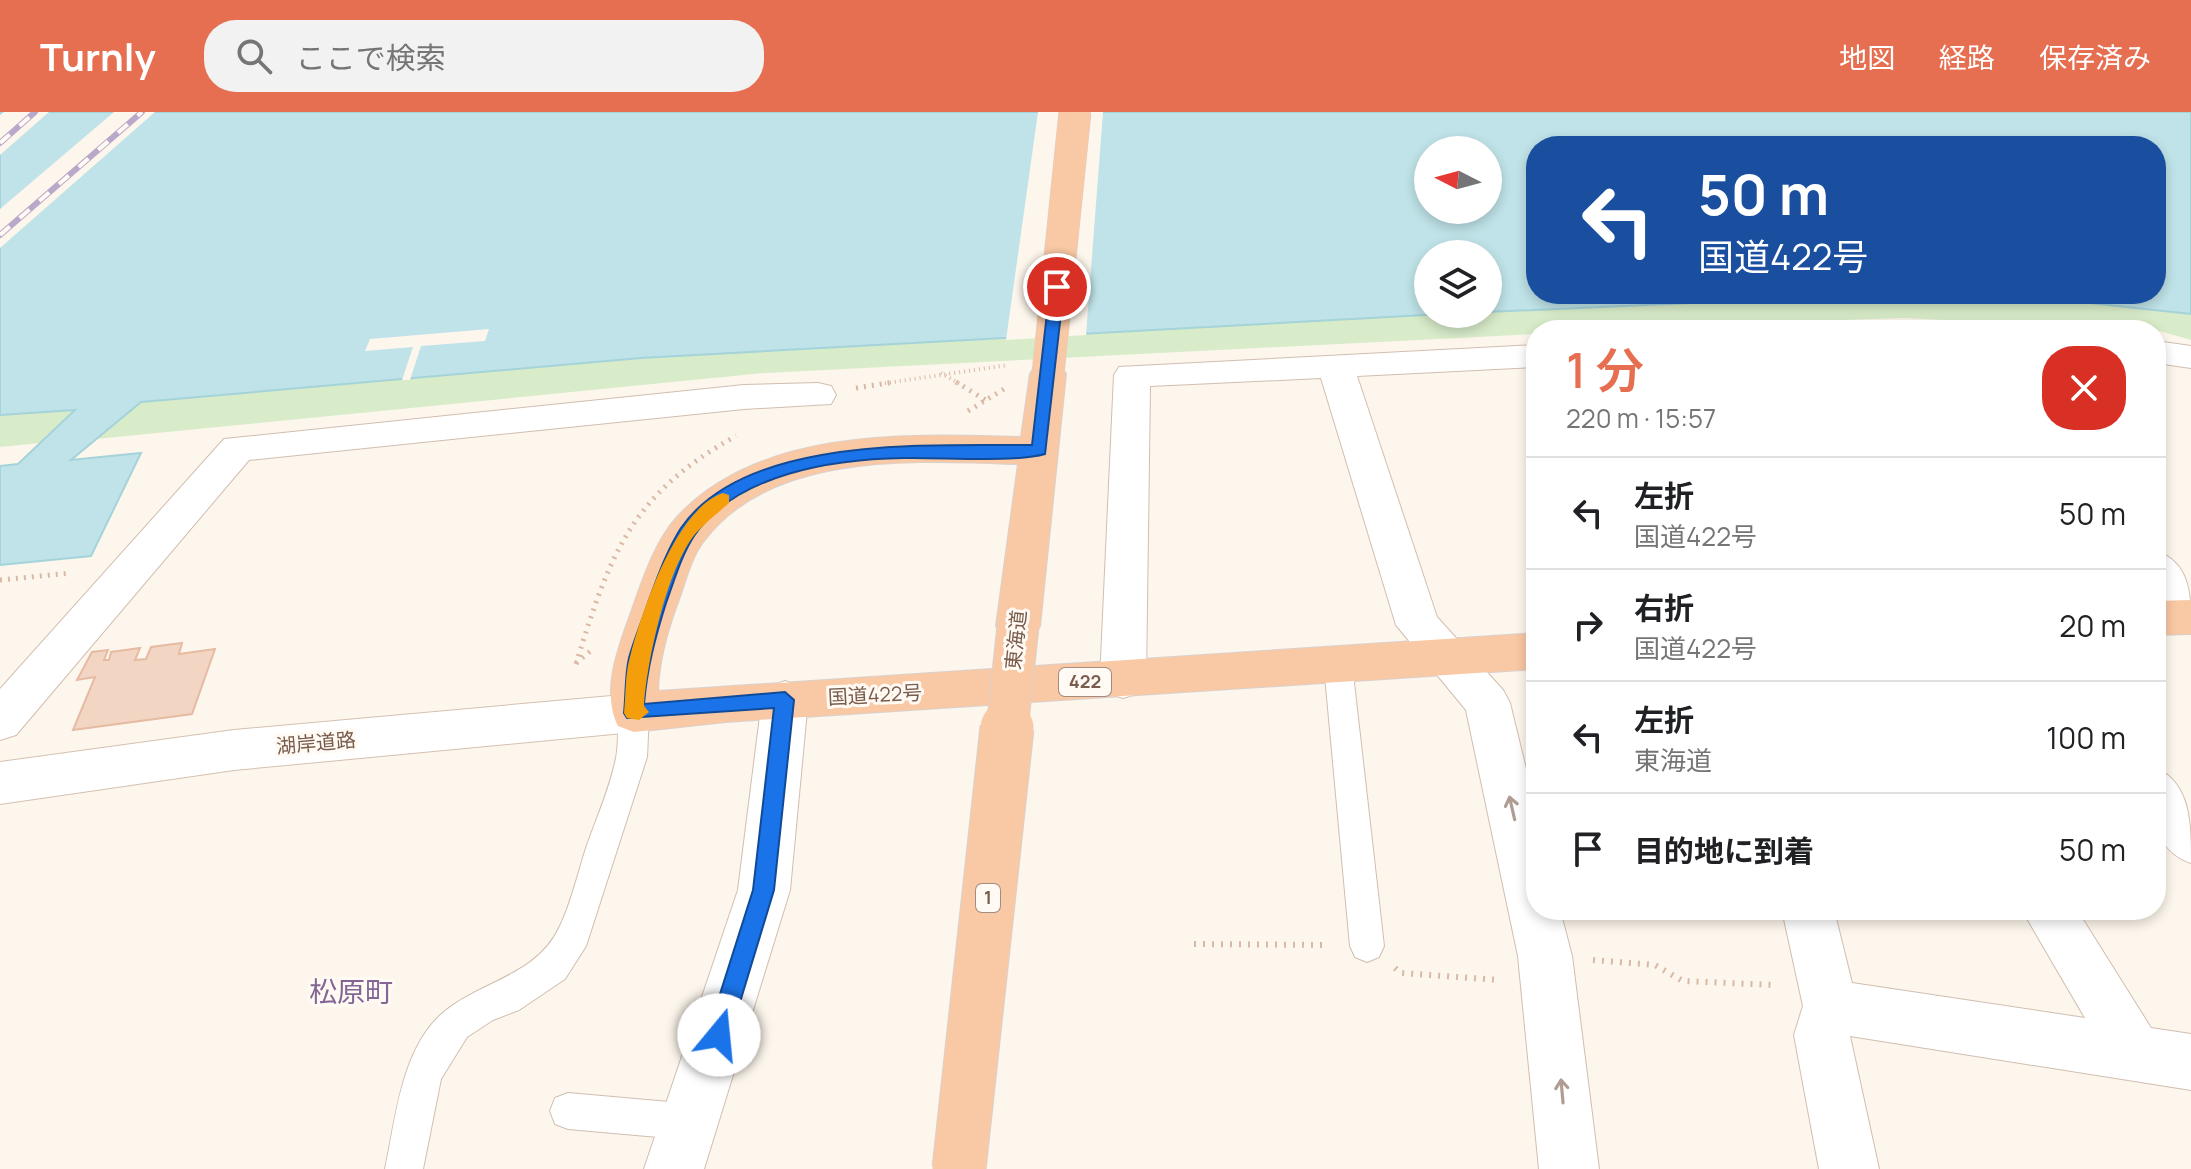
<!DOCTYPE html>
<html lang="ja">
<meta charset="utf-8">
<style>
body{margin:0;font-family:Manrope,"Noto Sans JP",sans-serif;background:#f2f2f2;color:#202124;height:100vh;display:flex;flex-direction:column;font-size:30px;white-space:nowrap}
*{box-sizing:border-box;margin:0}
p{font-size:26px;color:#757577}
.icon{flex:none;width:44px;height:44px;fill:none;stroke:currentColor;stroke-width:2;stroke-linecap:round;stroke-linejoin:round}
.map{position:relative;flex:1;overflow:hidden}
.details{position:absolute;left:1526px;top:208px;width:640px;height:600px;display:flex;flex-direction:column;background:#fff;border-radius:32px;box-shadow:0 4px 12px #0003}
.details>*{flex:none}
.hud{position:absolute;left:1526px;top:24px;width:640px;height:168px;border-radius:32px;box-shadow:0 4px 12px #0003;background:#1a4fa0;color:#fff;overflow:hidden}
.needle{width:52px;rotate:276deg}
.buttons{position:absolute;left:1414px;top:24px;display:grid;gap:16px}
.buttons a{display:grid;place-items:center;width:88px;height:88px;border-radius:50%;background:#fff;box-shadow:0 4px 12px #0003;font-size:40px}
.pin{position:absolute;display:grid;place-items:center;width:68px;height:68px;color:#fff;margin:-34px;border:4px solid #fff;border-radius:50%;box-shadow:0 2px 8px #0007}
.me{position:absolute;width:88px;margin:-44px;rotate:17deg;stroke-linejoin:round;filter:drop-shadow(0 0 6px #0008)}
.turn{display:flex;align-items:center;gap:28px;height:168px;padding:0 40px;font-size:36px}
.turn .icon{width:104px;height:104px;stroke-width:2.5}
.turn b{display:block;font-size:56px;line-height:68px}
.round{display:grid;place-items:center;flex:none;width:84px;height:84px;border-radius:32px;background:#f2f2f2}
.overview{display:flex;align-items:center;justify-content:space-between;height:136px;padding:0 40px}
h1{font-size:48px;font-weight:600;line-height:60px;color:#e76f51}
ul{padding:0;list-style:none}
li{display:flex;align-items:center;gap:24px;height:112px;padding:0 40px;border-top:2px solid #e0e0e0}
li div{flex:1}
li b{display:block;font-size:30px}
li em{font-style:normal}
header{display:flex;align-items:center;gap:48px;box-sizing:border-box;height:112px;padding:0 40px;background:#e76f51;color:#fff}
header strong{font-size:38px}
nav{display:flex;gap:44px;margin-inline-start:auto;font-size:28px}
.search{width:560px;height:72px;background:#f2f2f2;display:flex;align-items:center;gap:20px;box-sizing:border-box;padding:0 28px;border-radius:32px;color:#757577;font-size:30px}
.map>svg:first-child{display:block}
</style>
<header>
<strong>Turnly</strong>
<div class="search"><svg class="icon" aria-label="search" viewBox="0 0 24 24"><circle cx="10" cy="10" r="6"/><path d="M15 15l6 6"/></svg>ここで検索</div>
<nav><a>地図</a><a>経路</a><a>保存済み</a></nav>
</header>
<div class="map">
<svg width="2191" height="1057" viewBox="0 0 2191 1057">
<rect width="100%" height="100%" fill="#fdf6ec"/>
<g fill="#d8ecc9">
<polygon points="1892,182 2006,182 2187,201 2191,202 2191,228 2156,218 1903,206 1536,218 1536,222 765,261 96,327 141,290 641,246 1130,217"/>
<polygon points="76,298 40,331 0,335 0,303"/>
</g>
<path fill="#bfe3e8" stroke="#a5d3da" stroke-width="2" fill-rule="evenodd" d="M0 0H2191V202L2006 182H2156V34H1536V182H1892L1488 200V142H1428V202H1443L641 246 141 290 71 348 141 341 91 444 0 453V354L18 352 75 298 0 303ZM1428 38H1488V98H1428Z"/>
<g fill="#fdf6ec">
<polygon points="4,0 49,0 0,43 0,3"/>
<polygon points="114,0 155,0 0,136 0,97"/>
<polygon points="1038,0 1103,0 1086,223 1006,228"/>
<polygon points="489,217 485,229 421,234 410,268 402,268 413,235 365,239 370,227"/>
</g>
<polygon fill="#f3d5c3" stroke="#e6bba3" stroke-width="2" points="182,531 179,542 215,537 192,602 73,618 95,565 77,568 92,540 108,538 104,548 109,548 111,540 140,536 135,548 146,547 151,535"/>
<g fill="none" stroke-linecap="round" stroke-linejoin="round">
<g stroke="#d1beb0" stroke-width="2">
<g id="service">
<polygon points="1338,542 1348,545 1352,553 1384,834 1379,845 1367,850 1355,845 1350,834 1324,553 1328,545"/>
<path d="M634 589 644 592 649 601 647 645 586 834 565 867 519 898 493 908 467 925 441 967 423 1057H385C396 1006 401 935 445 899 483 868 537 864 560 814 572 789 578 760 587 733 597 705 610 676 616 646 620 628 615 609 624 592Z"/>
<polygon points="568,981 692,992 705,997 710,1010 705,1023 692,1028 568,1017 555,1012 550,999 555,986"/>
</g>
</g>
<g stroke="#d1beb0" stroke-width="2">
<g id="minor">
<polygon points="2156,229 2191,234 2191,256 2156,251"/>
<polygon points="1536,233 1536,255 1357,264 1437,505 1503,578 1510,591 1536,698 1536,798 1560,798 1572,844 1599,1057 1539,1057 1518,844 1466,598 1396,513 1321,266 1150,274 1146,568 1139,581 1123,586 1107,581 1100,568 1114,263 1119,255"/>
<polygon points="818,271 831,274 836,283 831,292 744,297 249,348 16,623 0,628 0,577 224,327 744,273"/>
<path d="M2156 439C2191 451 2191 484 2191 518 2154 506 2156 473 2156 439Z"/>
<polygon points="785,569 801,575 808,588 790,778 704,1057 644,1057 738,778 762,588 769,575"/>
<path d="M2156 656C2191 672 2191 712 2191 751 2147 735 2156 695 2156 656Z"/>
<polygon points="1782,798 1834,798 1852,871 2085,906 2022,798 2077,798 2151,916 2191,922 2191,978 1850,924 1879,1057 1819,1057 1794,923 1803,894"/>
</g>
</g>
<g stroke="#d6c0b0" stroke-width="2">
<polygon id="secondary" points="634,582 650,588 657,601 650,614 634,620 234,658 0,692 0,650 234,618"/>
</g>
<g stroke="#dad1cd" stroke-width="2">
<g id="trunk">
<path d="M1048 250 1061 254 1066 262 1040 514 1033 526 1018 531 1003 526 996 514 1018 352C918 349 772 338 704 429 692 444 686 467 680 485 668 516 659 546 658 579L1536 521V557L726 610 634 620 618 614C601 581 618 536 630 503 641 472 654 430 677 405 761 315 908 322 1021 325L1030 262 1035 254Z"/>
<polygon points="2191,488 2191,522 2156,523 2156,489"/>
</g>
</g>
<g stroke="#d9b8a5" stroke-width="4" stroke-dasharray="1 4" stroke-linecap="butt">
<polyline points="1739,218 1871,211 2059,218"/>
<polyline points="941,261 960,272"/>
<polyline points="880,272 1008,253"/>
</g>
<g stroke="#d9b8a5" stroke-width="5" stroke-dasharray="2 6" stroke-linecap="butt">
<polyline points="956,270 987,289"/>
<polyline points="856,276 894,270"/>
<polyline points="968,299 1004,277"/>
<polyline points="0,468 71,461"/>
<polyline points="576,551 593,537"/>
<path d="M576 552C610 442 631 382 736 324"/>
</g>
<g stroke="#d9b8a5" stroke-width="6" stroke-dasharray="2 7" stroke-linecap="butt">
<polyline points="1194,832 1329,833"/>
<polyline points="1593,848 1655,853 1683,869 1775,873"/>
<polyline points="1395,856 1401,861 1500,868"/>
</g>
<use href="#service" fill="#fff" fill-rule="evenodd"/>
<use href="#minor" fill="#fff" fill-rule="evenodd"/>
<use href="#secondary" fill="#fff" fill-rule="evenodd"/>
<use href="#trunk" fill="#f9c8a4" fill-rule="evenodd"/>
<g stroke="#b9a8c9" stroke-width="6">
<g id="rail">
<polyline points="0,31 35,0"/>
<polyline points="0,123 142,0"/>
</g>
</g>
<use href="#rail" stroke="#fffaf3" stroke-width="4" stroke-dasharray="13" stroke-linecap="butt"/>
<g stroke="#dad1cd" stroke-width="33" stroke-linecap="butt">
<polyline id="trunk-bridge-far2" points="1048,262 1075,0"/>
</g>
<g stroke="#dad1cd" stroke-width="43" stroke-linecap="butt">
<polyline id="trunk-bridge-far1" points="1007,618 1018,514"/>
</g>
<g stroke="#dad1cd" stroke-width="55" stroke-linecap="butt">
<polyline id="trunk-bridge" points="959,1057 1007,616"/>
</g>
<use href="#trunk-bridge-far2" stroke="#f9c8a4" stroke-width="32"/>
<use href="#trunk-bridge-far1" stroke="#f9c8a4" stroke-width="41"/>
<use href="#trunk-bridge" stroke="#f9c8a4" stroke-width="53"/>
</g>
<defs><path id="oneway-shaft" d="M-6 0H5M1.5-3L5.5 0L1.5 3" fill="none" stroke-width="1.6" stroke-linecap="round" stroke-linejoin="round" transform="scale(2)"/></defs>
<g stroke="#af9d94">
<use href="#oneway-shaft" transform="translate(1512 696) rotate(-103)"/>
<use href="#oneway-shaft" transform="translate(1562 979) rotate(-95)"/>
</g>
<path fill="#1a73e8" stroke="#114b97" stroke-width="2" d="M1057 170 1064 175 1045 342C1014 351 940 345 904 346 835 347 736 361 694 424 681 444 674 469 666 491 655 526 647 556 644 592L785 580 794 588 774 778 730 923 727 931 719 934 710 931 707 923 753 778 774 596 627 606 624 601C626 583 625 563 629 546 634 527 643 507 649 488 658 464 667 438 681 416 746 322 931 334 1032 333L1050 175Z"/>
<path fill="#f59e0b" d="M723 381 729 383V391C718 401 706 410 696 421 667 455 647 549 644 594L649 600 639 608 627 606 624 601C626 583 625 562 630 545 641 501 676 396 723 381Z"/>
<g text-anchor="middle" stroke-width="6" stroke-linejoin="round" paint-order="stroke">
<g fill="#fffaf3" stroke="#a28b7f" stroke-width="2">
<rect x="1059" y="556" width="52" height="28" rx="6"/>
<rect x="976" y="772" width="24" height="28" rx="6"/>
</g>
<g font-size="18" font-weight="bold" fill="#7a5c4d">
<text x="1085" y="576">422</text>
<text x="988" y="792">1</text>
</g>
<g font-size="20" fill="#7a5c4d" stroke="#fffaf3">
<text transform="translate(1016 528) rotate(-84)" y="7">東海道</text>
<text transform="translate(875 583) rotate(-3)" y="7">国道422号</text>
<text transform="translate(316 631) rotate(-5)" y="7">湖岸道路</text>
</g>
<g font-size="28" fill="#846695" stroke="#fffaf3">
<text x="351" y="890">松原町</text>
</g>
</g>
</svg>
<div class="buttons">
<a><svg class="needle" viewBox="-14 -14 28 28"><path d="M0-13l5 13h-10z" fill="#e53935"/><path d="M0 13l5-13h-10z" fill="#757577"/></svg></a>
<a><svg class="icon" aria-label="layers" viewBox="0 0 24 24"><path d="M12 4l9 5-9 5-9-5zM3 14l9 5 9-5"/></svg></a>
</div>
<div class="pin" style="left:1057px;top:175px;background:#d93025"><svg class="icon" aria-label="arrive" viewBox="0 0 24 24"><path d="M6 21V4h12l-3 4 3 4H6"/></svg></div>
<svg class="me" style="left:719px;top:923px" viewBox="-20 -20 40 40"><circle r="19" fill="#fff"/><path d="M0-13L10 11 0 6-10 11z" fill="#1a73e8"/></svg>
<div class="hud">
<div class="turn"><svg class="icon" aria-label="left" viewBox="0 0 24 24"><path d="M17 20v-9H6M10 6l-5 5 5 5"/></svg><div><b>50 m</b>国道422号</div></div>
</div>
<section class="details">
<div class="overview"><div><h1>1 分</h1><p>220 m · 15:57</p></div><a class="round" style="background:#d93025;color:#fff"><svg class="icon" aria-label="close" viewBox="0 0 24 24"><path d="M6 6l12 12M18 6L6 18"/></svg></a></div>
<ul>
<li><svg class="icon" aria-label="left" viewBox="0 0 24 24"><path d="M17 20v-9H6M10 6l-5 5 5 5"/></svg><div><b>左折</b><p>国道422号</p></div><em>50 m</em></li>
<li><svg class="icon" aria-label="right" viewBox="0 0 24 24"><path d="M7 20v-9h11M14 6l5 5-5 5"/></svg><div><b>右折</b><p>国道422号</p></div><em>20 m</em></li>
<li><svg class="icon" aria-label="left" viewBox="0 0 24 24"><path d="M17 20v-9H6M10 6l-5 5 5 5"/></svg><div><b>左折</b><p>東海道</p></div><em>100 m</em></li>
<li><svg class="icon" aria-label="arrive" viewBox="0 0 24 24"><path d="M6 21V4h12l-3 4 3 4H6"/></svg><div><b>目的地に到着</b></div><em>50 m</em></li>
</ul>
</section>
</div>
